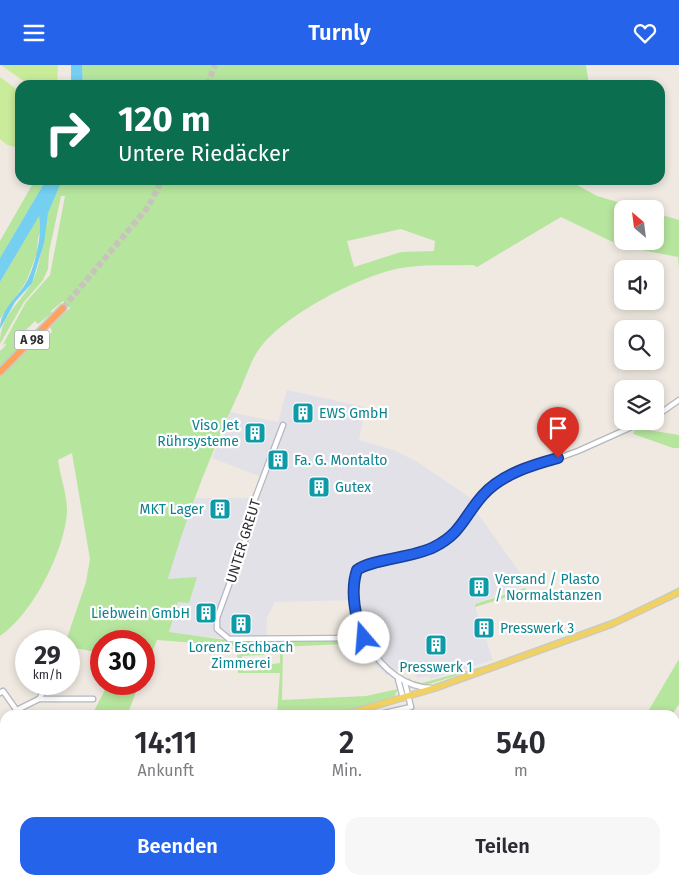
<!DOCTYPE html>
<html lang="de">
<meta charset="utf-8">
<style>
body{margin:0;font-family:"Fira Sans",sans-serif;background:#f7f7f7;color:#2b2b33;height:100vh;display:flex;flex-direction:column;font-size:19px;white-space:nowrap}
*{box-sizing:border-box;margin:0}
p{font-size:16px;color:#7c7c81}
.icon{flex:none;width:28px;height:28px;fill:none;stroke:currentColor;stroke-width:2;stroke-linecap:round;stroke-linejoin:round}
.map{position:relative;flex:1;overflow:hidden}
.sheet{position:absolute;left:0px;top:645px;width:680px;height:175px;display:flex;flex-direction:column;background:#fff;border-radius:15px 15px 0 0;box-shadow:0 2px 8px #0003}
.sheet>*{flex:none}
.banner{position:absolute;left:15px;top:15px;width:650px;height:105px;border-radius:15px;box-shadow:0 2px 8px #0003;background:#0b6e4f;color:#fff;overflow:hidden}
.needle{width:32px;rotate:332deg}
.controls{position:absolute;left:614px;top:135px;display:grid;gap:10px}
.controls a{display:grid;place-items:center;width:50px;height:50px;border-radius:10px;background:#fff;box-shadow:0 2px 8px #0003;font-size:25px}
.speed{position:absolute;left:15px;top:565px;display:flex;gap:10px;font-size:25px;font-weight:700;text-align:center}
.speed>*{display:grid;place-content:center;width:65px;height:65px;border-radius:50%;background:#fff;box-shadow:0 2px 8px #0003;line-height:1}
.speed small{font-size:12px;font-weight:400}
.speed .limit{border:8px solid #d22;background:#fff;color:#111}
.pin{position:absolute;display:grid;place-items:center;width:42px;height:42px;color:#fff;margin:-51px -21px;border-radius:50% 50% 50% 0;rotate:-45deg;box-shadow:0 0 5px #0007}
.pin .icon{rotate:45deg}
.me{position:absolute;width:55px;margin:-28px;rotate:342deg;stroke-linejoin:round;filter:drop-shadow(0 0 4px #0008)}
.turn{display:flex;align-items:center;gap:18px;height:105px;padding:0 20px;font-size:22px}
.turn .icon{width:65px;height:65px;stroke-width:2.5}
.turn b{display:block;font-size:35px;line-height:42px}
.eta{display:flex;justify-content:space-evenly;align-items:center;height:85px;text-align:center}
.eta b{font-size:30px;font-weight:600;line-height:35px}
.primary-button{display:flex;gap:10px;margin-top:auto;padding:10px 20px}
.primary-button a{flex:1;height:58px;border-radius:15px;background:#2563eb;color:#fff;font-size:20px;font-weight:600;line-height:58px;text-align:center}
.primary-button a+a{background:#f7f7f7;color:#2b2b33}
header{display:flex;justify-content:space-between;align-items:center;height:65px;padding:0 20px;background:#2563eb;color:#fff;font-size:22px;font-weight:600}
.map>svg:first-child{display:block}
</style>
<header><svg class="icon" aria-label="menu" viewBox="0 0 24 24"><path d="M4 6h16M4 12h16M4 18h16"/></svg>Turnly<svg class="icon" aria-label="heart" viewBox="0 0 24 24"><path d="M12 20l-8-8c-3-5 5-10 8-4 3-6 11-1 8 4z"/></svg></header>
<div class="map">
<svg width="679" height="820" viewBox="0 0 679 820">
<rect width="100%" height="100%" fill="#efe9e1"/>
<polygon fill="#e3e1e8" points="287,325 365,342 359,375 393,385 416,396 472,434 474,443 530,522 525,520 474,539 493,595 430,614 429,611 417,613 409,602 405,600 387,611 375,599 362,578 353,535 275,537 267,553 266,574 218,573 169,568 178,536 168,514 186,453 195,433 253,433 261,412 212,393 230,347 278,357"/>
<g fill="#b6e59e" fill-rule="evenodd">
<polygon points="82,0 586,0 589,20 83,20"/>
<polygon points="35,115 46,115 0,193 0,176"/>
<path d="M62 115H568L597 131 641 144H622V176H655V148L679 155V205L678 192 621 181 561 152 477 202 473 200C449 201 424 199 401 203 361 210 289 248 263 279 253 290 247 309 241 323 212 385 187 449 168 514L197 512 189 538 178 537 169 567 226 575 275 578V581H264V590L242 591 243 606 266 605V600L280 598V581L283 577 362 575V578L283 582 282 635 366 631 398 624 394 632 332 650H277L280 608H238L237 581 157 575 144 607V576H101V588L69 582V576H66L86 517 90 494 72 388 58 395C60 411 67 429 67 445 66 483 33 549 0 571V311L35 275 47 272 52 267 50 261 70 243 63 236 51 246 52 248 38 259 35 256 24 267 27 271 26 277 0 302V286L6 280 5 278 2 281 26 237 50 210 65 131H61L49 187 48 204 43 215 24 237 0 279C0 250 18 241 31 219 42 200 43 167 48 147 52 136 57 126 62 115ZM401 164 435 176 434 186 401 187 354 202 347 176Z"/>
<polygon points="39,150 42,163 38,173 37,188 26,217 0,254 0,217"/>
<polygon points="636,363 679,370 679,383 673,383 636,370 633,368"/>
<polygon points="679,522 679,525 628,551 494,599 426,620 414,620 407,615 409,613 412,616 422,618 488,600 627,549"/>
<polygon points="525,523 527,526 475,542 475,539"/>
<polygon points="679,594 679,639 672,650 646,650"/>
<polygon points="108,619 139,619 128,648 186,650 92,650"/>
<polygon points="5,672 5,815 51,815 51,820 0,820 0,673"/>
<polygon points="679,682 679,733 675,735 675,688"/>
<polygon points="496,815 656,815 649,820 498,820"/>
</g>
<g fill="#c9ec9a">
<polygon points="1,0 58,0 57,20 29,20"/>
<polygon points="0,12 20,27 20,83 7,80 0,74"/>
</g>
<g fill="#75cff0">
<polygon points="71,0 82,0 83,20 71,20"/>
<path d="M46 115H62L48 148 44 178 32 218 15 237 0 264C0 245 17 233 26 218 35 202 43 168 39 151L0 217V193Z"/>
<polygon points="679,762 679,820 598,820 605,815 675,815 675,763"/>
</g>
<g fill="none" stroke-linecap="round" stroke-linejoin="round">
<polyline stroke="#75cff0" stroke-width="1" points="675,714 679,708"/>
<polyline stroke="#75cff0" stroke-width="4" points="525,820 531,815"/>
<g stroke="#c8c4bd" stroke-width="6" stroke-dasharray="6 3" stroke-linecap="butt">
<polyline points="207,20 215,0"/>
<polyline points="63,243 148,142 162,115"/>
</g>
<g stroke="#b4b7c1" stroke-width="7">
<g id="minor">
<polyline points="655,352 679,335"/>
<polyline points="283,360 245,460 246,473 217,553 217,564 229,574 364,573"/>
<polyline points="398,614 403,633"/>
<path d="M431 623C380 622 341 551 357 505L434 482 451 472 483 430 512 410 578 386 645 356"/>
<polyline points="0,628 3,626 20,650"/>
<polyline points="39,634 93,634"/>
<polyline points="17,645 39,634 48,619"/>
<polyline points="376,650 411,642 405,618"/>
<polyline points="54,820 54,815"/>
<polyline points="121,820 160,819"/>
<polyline points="208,820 212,815"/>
</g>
</g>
<g stroke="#c9c9c9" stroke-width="8">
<g id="major">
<polyline points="344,650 435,623 612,559 679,527"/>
<polyline points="0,669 5,667"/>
</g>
</g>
<g stroke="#c9c9c9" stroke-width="9">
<polyline id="highway" points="0,307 63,243"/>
</g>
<use href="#minor" stroke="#fff" stroke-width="4.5"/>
<use href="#major" stroke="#f2d163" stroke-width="5.5"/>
<use href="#highway" stroke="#ffa35c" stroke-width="6"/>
</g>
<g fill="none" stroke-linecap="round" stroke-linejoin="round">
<g stroke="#184099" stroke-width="12">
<path id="route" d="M364 573C355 554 350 525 357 505 371 494 413 493 434 482 462 468 464 451 483 430 502 409 532 400 558 393"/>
</g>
<use href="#route" stroke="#2563eb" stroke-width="9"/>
</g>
<defs>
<g id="building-square" transform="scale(1.125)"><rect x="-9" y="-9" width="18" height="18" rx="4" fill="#0f9aa8" stroke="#fff"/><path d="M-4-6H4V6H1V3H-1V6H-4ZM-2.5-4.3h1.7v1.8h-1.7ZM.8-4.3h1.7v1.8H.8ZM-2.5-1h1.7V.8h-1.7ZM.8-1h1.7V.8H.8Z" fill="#fff"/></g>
</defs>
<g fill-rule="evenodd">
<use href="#building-square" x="303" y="348"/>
<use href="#building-square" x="255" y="368"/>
<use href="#building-square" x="278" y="395"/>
<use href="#building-square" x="319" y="422"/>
<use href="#building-square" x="220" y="444"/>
<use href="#building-square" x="479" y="522"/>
<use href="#building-square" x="206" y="548"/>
<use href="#building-square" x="241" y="559"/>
<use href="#building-square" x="484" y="563"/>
<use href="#building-square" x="436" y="580"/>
</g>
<g text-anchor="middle" stroke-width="4.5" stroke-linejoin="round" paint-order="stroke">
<rect fill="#fff" stroke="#6d6d6d" stroke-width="1" x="14.5" y="265.5" width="35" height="19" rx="4"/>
<g font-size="12" font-weight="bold" fill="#2e2e2e">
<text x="32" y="279">A 98</text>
</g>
<g font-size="14" fill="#0d838f" stroke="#fff" text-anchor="start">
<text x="319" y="353">EWS GmbH</text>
<text x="239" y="365" text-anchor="end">Viso Jet<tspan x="239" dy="16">Rührsysteme</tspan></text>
<text x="294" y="400">Fa. G. Montalto</text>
<text x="335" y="427">Gutex</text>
<text x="204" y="449" text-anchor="end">MKT Lager</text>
<text x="495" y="519">Versand / Plasto<tspan x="495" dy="16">/ Normalstanzen</tspan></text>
<text x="190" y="553" text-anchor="end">Liebwein GmbH</text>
<text x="500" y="568">Presswerk 3</text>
<text x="241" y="587" text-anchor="middle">Lorenz Eschbach<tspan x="241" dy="16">Zimmerei</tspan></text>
<text x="436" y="607" text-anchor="middle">Presswerk 1</text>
</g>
<g font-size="14" fill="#2e2e2e" stroke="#fff">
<text transform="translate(243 476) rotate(-73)" y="5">UNTER GREUT</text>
</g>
</g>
</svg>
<div class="controls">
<a><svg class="needle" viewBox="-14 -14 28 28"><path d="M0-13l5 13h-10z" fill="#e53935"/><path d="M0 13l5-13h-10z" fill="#7c7c81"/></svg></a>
<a><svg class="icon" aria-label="sound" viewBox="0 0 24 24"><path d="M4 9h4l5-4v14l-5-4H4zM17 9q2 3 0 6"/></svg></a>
<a><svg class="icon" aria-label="search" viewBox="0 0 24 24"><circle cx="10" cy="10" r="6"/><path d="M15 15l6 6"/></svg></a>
<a><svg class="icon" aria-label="layers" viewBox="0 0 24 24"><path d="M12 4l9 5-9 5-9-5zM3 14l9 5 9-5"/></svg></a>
</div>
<div class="speed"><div>29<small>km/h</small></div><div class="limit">30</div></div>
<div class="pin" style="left:558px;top:393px;background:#d93025"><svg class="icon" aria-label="arrive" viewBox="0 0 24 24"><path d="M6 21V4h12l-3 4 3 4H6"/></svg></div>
<svg class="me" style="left:364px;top:573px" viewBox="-20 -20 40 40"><circle r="19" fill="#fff"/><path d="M0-13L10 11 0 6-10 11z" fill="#2563eb"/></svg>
<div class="banner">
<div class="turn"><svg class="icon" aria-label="right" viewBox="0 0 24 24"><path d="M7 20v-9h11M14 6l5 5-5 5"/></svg><div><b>120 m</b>Untere Riedäcker</div></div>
</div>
<section class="sheet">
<div class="eta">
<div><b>14:11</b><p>Ankunft</p></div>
<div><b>2</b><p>Min.</p></div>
<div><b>540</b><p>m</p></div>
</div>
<div class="primary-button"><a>Beenden</a><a>Teilen</a></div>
</section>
</div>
